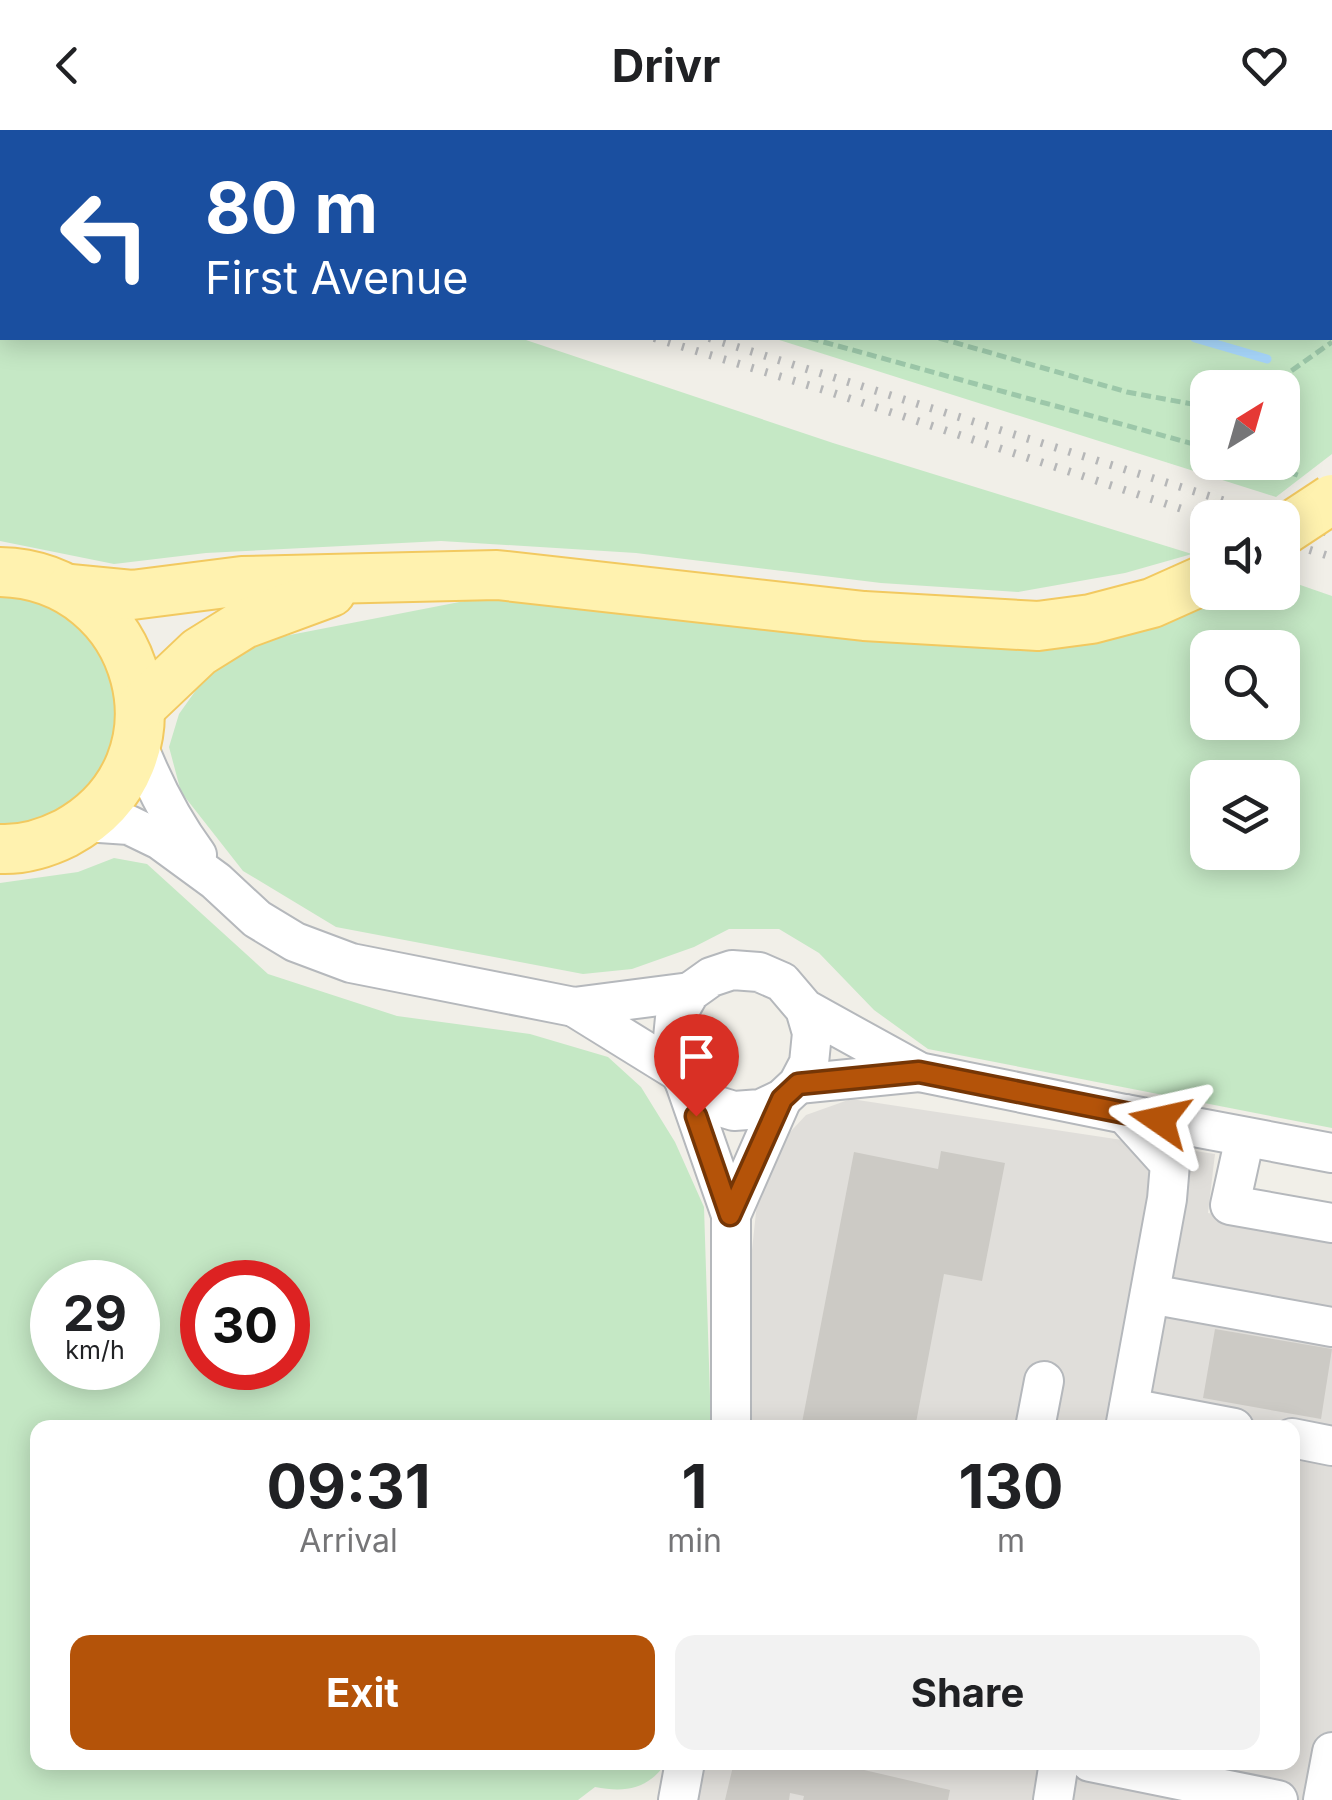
<!DOCTYPE html>
<style>
body{margin:0;font-family:Inter,sans-serif;background:#f2f2f2;color:#202124;height:100vh;display:flex;flex-direction:column;font-size:38px;white-space:nowrap}
*{box-sizing:border-box;margin:0}
p{font-size:32px;color:#757577}
.icon{flex:none;width:55px;height:55px;fill:none;stroke:currentColor;stroke-width:2;stroke-linecap:round;stroke-linejoin:round}
.map{position:relative;flex:1;overflow:hidden}
.side{position:absolute;left:30px;top:1290px;width:1270px;height:350px;display:flex;flex-direction:column;background:#fff;border-radius:20px;box-shadow:0 5px 25px #0003}
.side>*{flex:none}
.top-card{position:absolute;left:0px;top:0px;width:1332px;height:210px;box-shadow:0 5px 25px #0003;background:#1a4fa0;color:#fff;overflow:hidden}
.needle{width:65px;rotate:37deg}
.tools{position:absolute;left:1190px;top:240px;display:grid;gap:20px}
.tools a{display:grid;place-items:center;width:110px;height:110px;border-radius:20px;background:#fff;box-shadow:0 5px 25px #0003;font-size:50px}
.speed{position:absolute;left:30px;top:1130px;display:flex;gap:20px;font-size:50px;font-weight:700;text-align:center}
.speed>*{display:grid;place-content:center;width:130px;height:130px;border-radius:50%;background:#fff;box-shadow:0 5px 25px #0003;line-height:1}
.speed small{font-size:25px;font-weight:400}
.speed .limit{border:15px solid #d22;background:#fff;color:#111}
.pin{position:absolute;display:grid;place-items:center;width:85px;height:85px;color:#fff;margin:-102px -42px;border-radius:50% 50% 50% 0;rotate:-45deg;box-shadow:0 0 10px #0007}
.pin .icon{rotate:45deg}
.me{position:absolute;width:110px;margin:-55px;rotate:281deg;stroke-linejoin:round;filter:drop-shadow(0 0 8px #0008)}
.turn{display:flex;align-items:center;gap:35px;height:210px;padding:0 40px;font-size:45px}
.turn .icon{width:130px;height:130px;stroke-width:2.5}
.turn b{display:block;font-size:70px;line-height:85px}
.eta{display:flex;justify-content:space-evenly;align-items:center;height:170px;text-align:center}
.eta b{font-size:60px;font-weight:700;line-height:70px}
.button{display:flex;gap:20px;margin-top:auto;padding:20px 40px}
.button a{flex:1;height:115px;border-radius:20px;background:#b45309;color:#fff;font-size:40px;font-weight:700;line-height:115px;text-align:center}
.button a+a{background:#f2f2f2;color:#202124}
header{display:flex;justify-content:space-between;align-items:center;height:130px;padding:0 40px;background:#fff;font-size:45px;font-weight:700}
.map>svg:first-child{display:block}
</style>
<header><svg class="icon" aria-label="back" viewBox="0 0 24 24"><path d="M15 5l-7 7 7 7"/></svg>Drivr<svg class="icon" aria-label="heart" viewBox="0 0 24 24"><path d="M12 20l-8-8c-3-5 5-10 8-4 3-6 11-1 8 4z"/></svg></header>
<div class="map">
<svg width="1332" height="1670" viewBox="0 0 1332 1670">
<rect width="100%" height="100%" fill="#f1efe8"/>
<polygon fill="#e0deda" points="851,969 1215,1024 1208,1083 1332,1106 1332,1670 698,1670 705,1633 1292,1632 1292,1298 750,1297 752,1120 759,1054 778,1015 806,985"/>
<g fill="#c5e8c5" fill-rule="evenodd">
<path d="M123 0H1332V324L1276 367 773 208H1330V2ZM1208 258H1282V332H1208Z"/>
<polygon points="0,33 2,208 520,208 833,313 1192,424 1125,443 1018,462 881,453 636,423 441,411 206,423 114,434 0,411"/>
<path d="M1283 449 1332 466V998L928 919 874 880 819 823 779 799H729L694 817 632 839 583 844 336 797 243 741 181 662 169 617 179 584 206 546 259 511 480 468 553 467 1087 513 1215 473 1236 463 1282 462ZM1208 518H1282V592H1208ZM1208 648H1282V722H1208Z"/>
<path d="M0 465C23 467 47 470 67 483 121 519 135 594 100 648 93 660 52 688 38 695 28 700 12 699 0 700Z"/>
<path d="M114 728 147 734 268 844 397 886 530 904 608 927 641 957 675 1012 704 1077 711 1297 38 1298V1632L666 1633C648 1659 626 1663 595 1657L578 1670H0V753L78 742ZM52 1152H138V1238H52ZM202 1152H288V1238H202Z"/>
</g>
<g fill="none" stroke-linecap="round" stroke-linejoin="round">
<g stroke="#aadaff" stroke-width="9">
<polyline points="976,0 976,2"/>
<polyline points="1195,208 1267,229"/>
</g>
</g>
<g fill="#cccac5">
<polygon points="941,1021 1005,1033 982,1151 944,1144 915,1298 801,1298 854,1022 938,1039"/>
<polygon points="1215,1199 1332,1219 1321,1289 1203,1268"/>
<polygon points="734,1632 786,1632 807,1639 808,1632 830,1632 950,1660 948,1670 803,1670 804,1666 790,1663 789,1670 725,1670"/>
</g>
<g fill="none" stroke-linecap="round" stroke-linejoin="round">
<g stroke="#b5b8bc" stroke-width="42">
<g id="minor">
<path d="M137 613C153 654 171 690 197 725"/>
<polyline points="85,692 129,695 160,710 216,751 257,789 295,812 351,833 574,877 690,862"/>
<polyline points="574,877 679,942"/>
<polyline points="805,879 812,903 809,933 798,954 782,969 761,979 734,981 711,974 685,952 679,942 672,918 675,888 690,862 711,847 732,840 759,842 782,852 805,879 919,942 1125,984 1170,1034 1167,1069 1125,1298"/>
<polyline points="685,953 731,1085 731,1298"/>
<polyline points="798,954 919,942"/>
<polyline points="1125,984 1332,1023"/>
<polyline points="1245,1007 1230,1075 1332,1093"/>
<polyline points="731,1085 782,969"/>
<polyline points="1150,1164 1332,1197"/>
<polyline points="1129,1278 1234,1298"/>
<polyline points="1035,1298 1044,1251"/>
<polyline points="1292,1308 1332,1316"/>
<polyline points="1090,1632 1278,1670"/>
<polyline points="678,1670 685,1632"/>
<polyline points="1053,1670 1059,1632"/>
<polyline points="1323,1670 1332,1622"/>
</g>
</g>
<g stroke="#f2c960" stroke-width="52">
<g id="major">
<path d="M0 442C143 445 195 633 66 703 46 713 23 720 0 719"/>
<polyline points="70,459 132,465 242,451 497,445 864,486 1038,496 1091,489 1152,473 1208,448"/>
<polyline points="141,577 199,522 244,494 331,462"/>
</g>
</g>
<g stroke="#9cc7a9" stroke-width="5" stroke-dasharray="10 5" stroke-linecap="butt">
<polyline points="187,0 198,2"/>
<polyline points="556,0 559,2"/>
<polyline points="809,208 1208,318"/>
<polyline points="939,208 1127,262 1208,277"/>
<polyline points="1267,258 1332,212"/>
<polyline points="1260,332 1300,346"/>
</g>
<use href="#minor" stroke="#fff" stroke-width="38"/>
<use href="#major" stroke="#fff2af" stroke-width="48"/>
<g stroke="#b6b7b8" stroke-width="8" stroke-dasharray="2.5 12" stroke-linecap="butt">
<polyline points="7,0 15,2"/>
<polyline points="60,0 68,2"/>
<polyline points="654,208 821,259 1209,388"/>
<polyline points="709,208 1279,388"/>
<polyline points="1282,389 1332,404"/>
<polyline points="1282,411 1332,427"/>
</g>
<g stroke="#f2c960" stroke-width="52" stroke-linecap="butt">
<polyline id="major-bridge" points="1282,402 1332,369"/>
</g>
<use href="#major-bridge" stroke="#fff2af" stroke-width="48"/>
</g>
<g fill="none" stroke-linecap="round" stroke-linejoin="round">
<g stroke="#753606" stroke-width="25">
<polyline id="route" points="696,986 730,1085 782,969 798,954 919,942 1160,990"/>
</g>
<use href="#route" stroke="#b45309" stroke-width="18"/>
</g>
</svg>
<div class="tools">
<a><svg class="needle" viewBox="-14 -14 28 28"><path d="M0-13l5 13h-10z" fill="#e53935"/><path d="M0 13l5-13h-10z" fill="#757577"/></svg></a>
<a><svg class="icon" aria-label="sound" viewBox="0 0 24 24"><path d="M4 9h4l5-4v14l-5-4H4zM17 9q2 3 0 6"/></svg></a>
<a><svg class="icon" aria-label="search" viewBox="0 0 24 24"><circle cx="10" cy="10" r="6"/><path d="M15 15l6 6"/></svg></a>
<a><svg class="icon" aria-label="layers" viewBox="0 0 24 24"><path d="M12 4l9 5-9 5-9-5zM3 14l9 5 9-5"/></svg></a>
</div>
<div class="speed"><div>29<small>km/h</small></div><div class="limit">30</div></div>
<div class="pin" style="left:696px;top:986px;background:#d93025"><svg class="icon" aria-label="arrive" viewBox="0 0 24 24"><path d="M6 21V4h12l-3 4 3 4H6"/></svg></div>
<svg class="me" style="left:1160px;top:990px" viewBox="-20 -20 40 40"><path d="M0-17L14 15 0 8-14 15z" fill="#b45309" stroke="#fff" stroke-width="4"/></svg>
<div class="top-card">
<div class="turn"><svg class="icon" aria-label="left" viewBox="0 0 24 24"><path d="M17 20v-9H6M10 6l-5 5 5 5"/></svg><div><b>80 m</b>First Avenue</div></div>
</div>
<section class="side">
<div class="eta">
<div><b>09:31</b><p>Arrival</p></div>
<div><b>1</b><p>min</p></div>
<div><b>130</b><p>m</p></div>
</div>
<div class="button"><a>Exit</a><a>Share</a></div>
</section>
</div>
